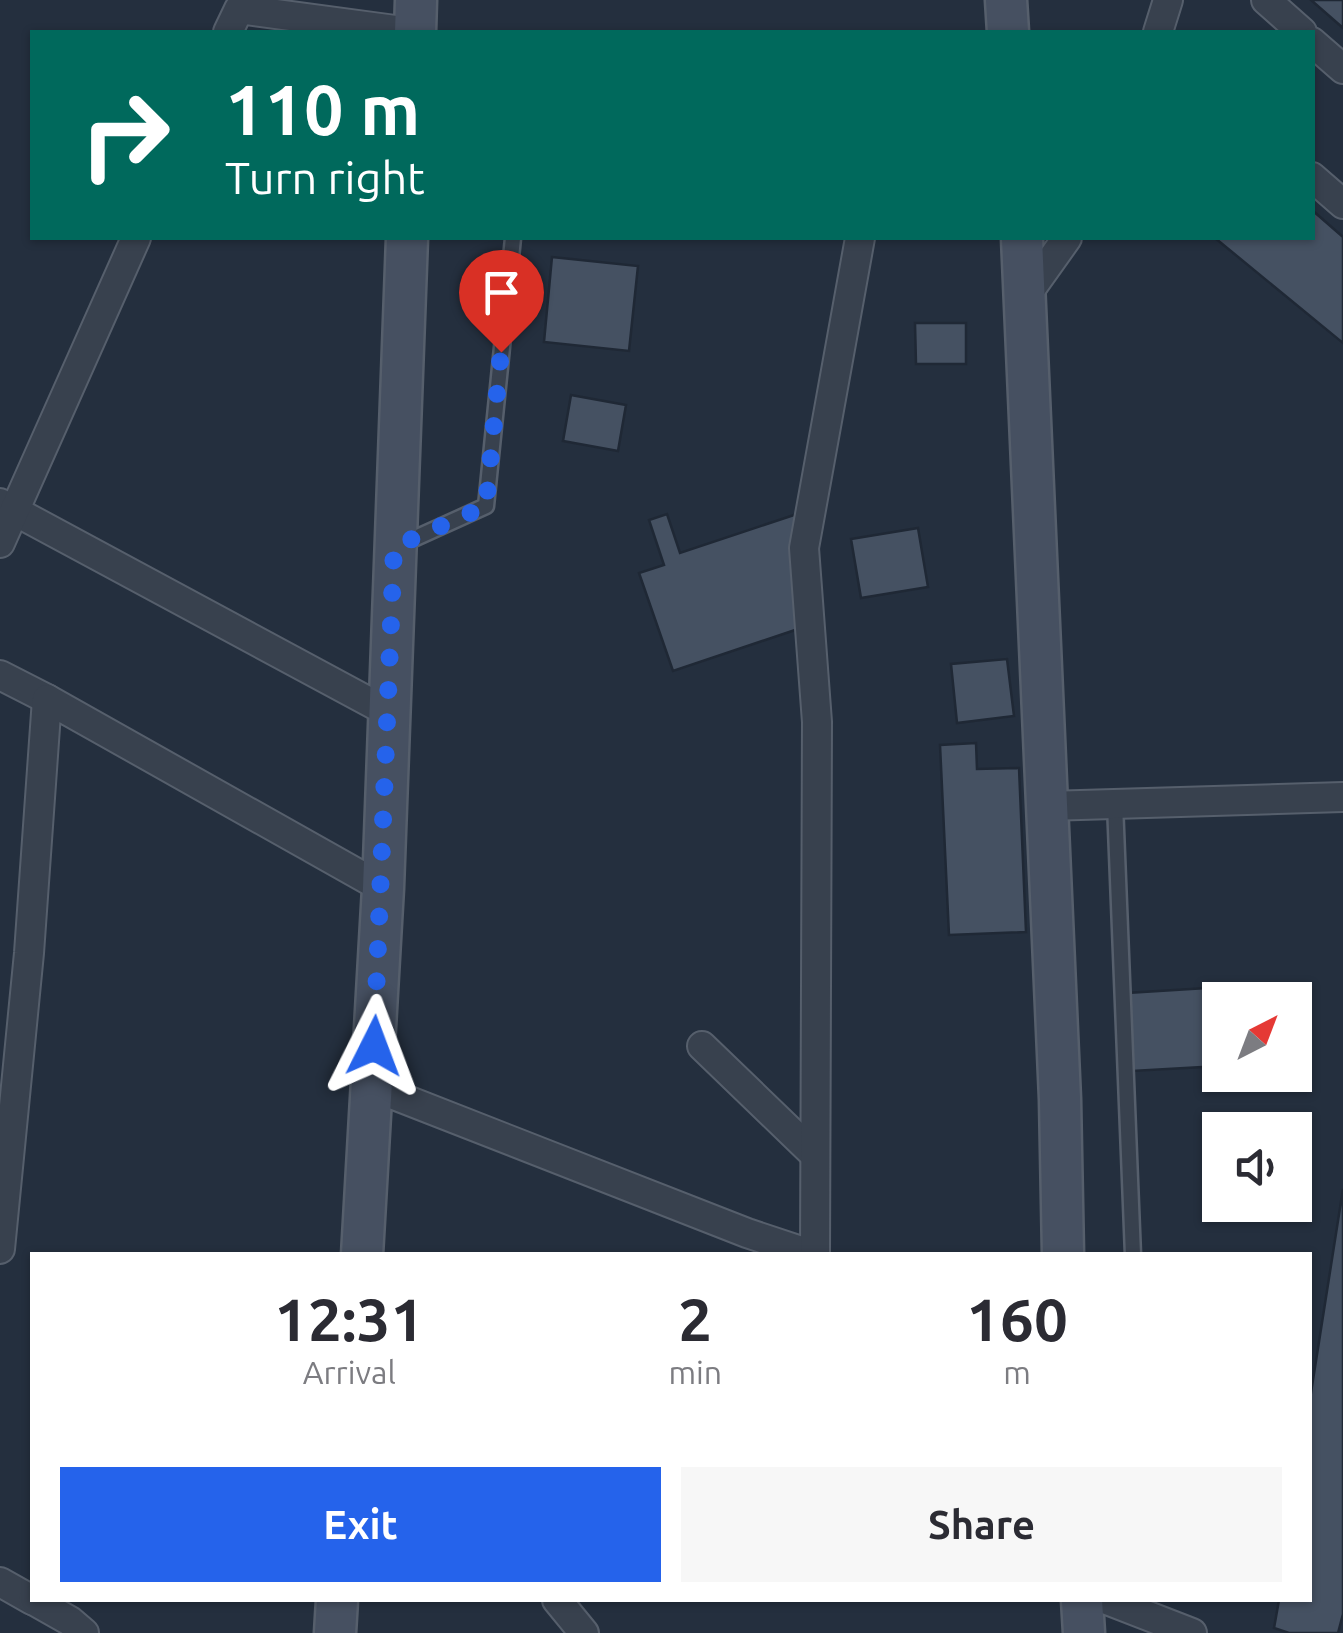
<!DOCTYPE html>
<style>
body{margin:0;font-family:Ubuntu,sans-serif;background:#f7f7f7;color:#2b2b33;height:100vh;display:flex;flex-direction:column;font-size:38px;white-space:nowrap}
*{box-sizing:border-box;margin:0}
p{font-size:32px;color:#7c7c81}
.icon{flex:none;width:55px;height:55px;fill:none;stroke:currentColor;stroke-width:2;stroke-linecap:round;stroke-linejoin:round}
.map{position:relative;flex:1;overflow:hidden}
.drawer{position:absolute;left:30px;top:1252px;width:1282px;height:350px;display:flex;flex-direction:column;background:#fff;border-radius:0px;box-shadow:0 2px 8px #0004}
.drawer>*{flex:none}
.banner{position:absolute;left:30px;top:30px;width:1285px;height:210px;border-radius:0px;box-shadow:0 2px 8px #0004;background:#00695c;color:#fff;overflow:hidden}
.needle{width:65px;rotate:42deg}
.fabs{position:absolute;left:1202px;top:982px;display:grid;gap:20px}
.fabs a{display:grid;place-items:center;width:110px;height:110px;border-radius:0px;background:#fff;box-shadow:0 2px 8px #0004;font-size:50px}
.pin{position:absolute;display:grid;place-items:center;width:85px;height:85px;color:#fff;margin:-102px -42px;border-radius:50% 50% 50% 0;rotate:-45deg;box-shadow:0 0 10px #0007}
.pin .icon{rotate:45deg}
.me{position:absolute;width:110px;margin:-55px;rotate:3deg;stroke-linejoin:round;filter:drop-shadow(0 0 8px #0008)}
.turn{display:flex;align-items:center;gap:35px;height:210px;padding:0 30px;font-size:45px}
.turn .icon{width:130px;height:130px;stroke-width:2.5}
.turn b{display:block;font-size:70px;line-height:85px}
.eta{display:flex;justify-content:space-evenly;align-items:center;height:170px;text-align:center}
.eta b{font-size:60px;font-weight:700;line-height:70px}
.cta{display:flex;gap:20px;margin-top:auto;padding:20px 30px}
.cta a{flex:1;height:115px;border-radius:0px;background:#2563eb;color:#fff;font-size:40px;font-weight:700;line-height:115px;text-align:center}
.cta a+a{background:#f7f7f7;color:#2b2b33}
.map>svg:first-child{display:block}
</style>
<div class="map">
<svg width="1343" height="1633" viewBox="0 0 1343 1633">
<rect width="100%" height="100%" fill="#242f3e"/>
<g fill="#455162" stroke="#1f2835" stroke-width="2.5">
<polygon points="1311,0 1343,0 1343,28"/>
<polygon points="1312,210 1343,237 1343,343 1215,238 1312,238"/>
<polygon points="552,257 638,266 629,351 544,342"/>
<polygon points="915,323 966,323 966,364 916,364"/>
<polygon points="571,395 626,405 618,451 563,441"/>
<polygon points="667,514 680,553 797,514 801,628 673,671 639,573 664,565 649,520"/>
<polygon points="918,528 928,587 861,598 851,539"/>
<polygon points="1007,659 1014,716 957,723 951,664"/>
<polygon points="976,743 977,769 1019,768 1026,932 949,935 940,745"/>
<polygon points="1255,985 1256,1000 1220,1000 1220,1066 1132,1071 1127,993"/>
<polygon points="1343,1189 1343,1614 1338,1633 1289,1633 1274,1628 1279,1600 1310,1600 1310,1399"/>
</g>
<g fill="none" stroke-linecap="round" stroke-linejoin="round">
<g stroke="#565f6c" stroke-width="19">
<g id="lane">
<polyline points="400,545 486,506 513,238"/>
<polyline points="1115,804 1133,1255"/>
</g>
</g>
<g stroke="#565f6c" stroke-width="32">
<g id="street">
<polyline points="1266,0 1302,32"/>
<polyline points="228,32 239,9 410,32"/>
<polyline points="1158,32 1168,0"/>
<polyline points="1312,42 1343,69"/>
<polyline points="1312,177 1343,204"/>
<polyline points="1025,297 1067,238"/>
<polyline points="0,503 388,712"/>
<polyline points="0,543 136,238"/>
<polyline points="0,675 47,699"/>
<polyline points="1047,806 1343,797"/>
<polyline points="702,1046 815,1155"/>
<polyline points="371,1086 747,1233 813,1255"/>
<polyline points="0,1249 29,953 47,699 383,888"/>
<polyline points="815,1255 817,722 804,548 860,238"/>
<polyline points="0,1582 32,1600"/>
<polyline points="33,1600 70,1621 84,1633"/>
<polyline points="557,1600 584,1633"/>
<polyline points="1107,1600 1192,1633"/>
</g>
</g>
<g stroke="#565f6c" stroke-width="45">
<g id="secondary">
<polyline points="1006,0 1008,32"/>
<polyline points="415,32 416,0"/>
<polyline points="1022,238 1060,1099 1063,1255"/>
<polyline points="362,1255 383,888 407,238"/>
<polyline points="1082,1600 1084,1633"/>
<polyline points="335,1633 337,1600"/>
</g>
</g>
<use href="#lane" stroke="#38414e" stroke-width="14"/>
<use href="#street" stroke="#38414e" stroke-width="28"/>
<use href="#secondary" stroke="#465061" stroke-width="40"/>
</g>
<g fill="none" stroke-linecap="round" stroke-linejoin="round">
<polyline stroke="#2563eb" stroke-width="18" stroke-dasharray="0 32.4" points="374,1046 394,547 486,506 501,352"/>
</g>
</svg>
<div class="fabs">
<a><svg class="needle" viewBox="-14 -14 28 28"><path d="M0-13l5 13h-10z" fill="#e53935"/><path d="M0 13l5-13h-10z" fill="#7c7c81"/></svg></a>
<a><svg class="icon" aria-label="sound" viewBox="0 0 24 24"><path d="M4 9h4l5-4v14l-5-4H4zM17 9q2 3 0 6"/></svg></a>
</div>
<div class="pin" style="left:501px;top:352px;background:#d93025"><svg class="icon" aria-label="arrive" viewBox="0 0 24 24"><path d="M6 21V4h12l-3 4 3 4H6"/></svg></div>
<svg class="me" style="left:374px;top:1046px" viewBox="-20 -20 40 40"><path d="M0-17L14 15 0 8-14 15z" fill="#2563eb" stroke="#fff" stroke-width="4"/></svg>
<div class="banner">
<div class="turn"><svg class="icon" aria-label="right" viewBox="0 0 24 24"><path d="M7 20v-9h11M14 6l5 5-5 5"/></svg><div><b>110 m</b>Turn right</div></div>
</div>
<section class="drawer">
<div class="eta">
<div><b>12:31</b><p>Arrival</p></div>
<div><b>2</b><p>min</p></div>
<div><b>160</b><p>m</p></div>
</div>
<div class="cta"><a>Exit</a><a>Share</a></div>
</section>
</div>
